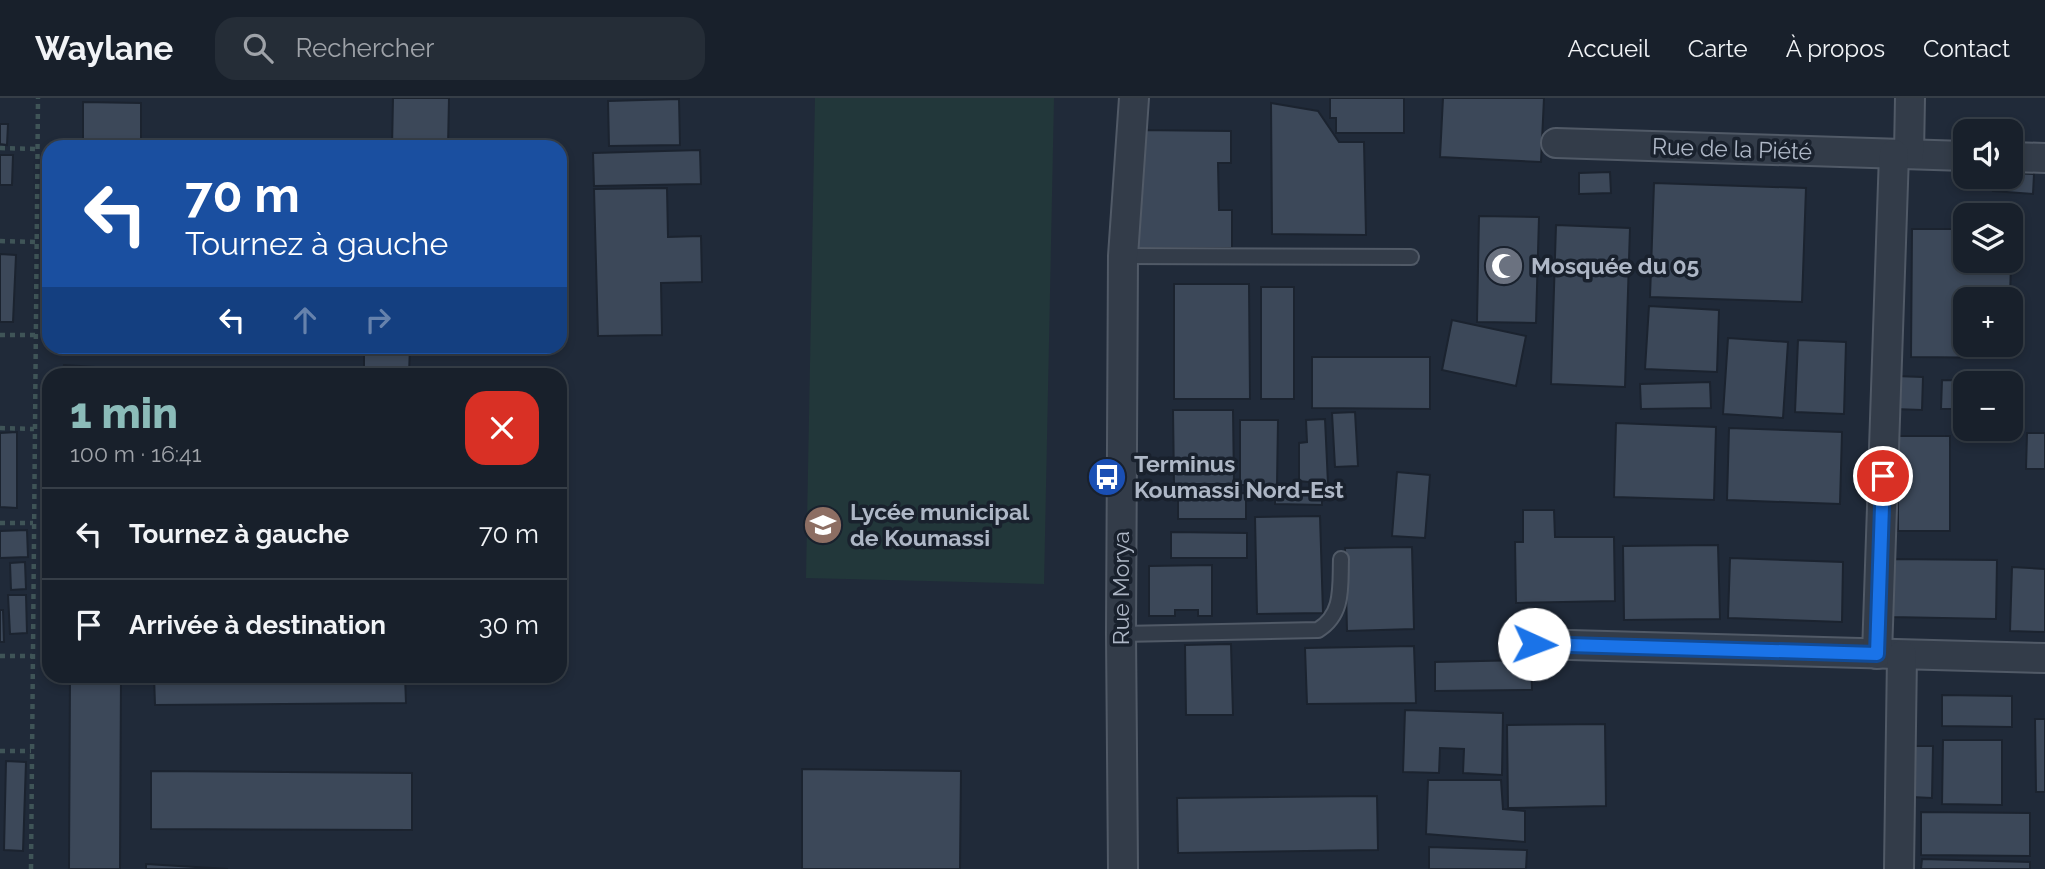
<!DOCTYPE html>
<html lang="fr">
<meta charset="utf-8">
<style>
body{margin:0;font-family:Raleway,sans-serif;background:#252d37;color:#f1f3f6;height:100vh;display:flex;flex-direction:column;font-size:26px;white-space:nowrap}
*{box-sizing:border-box;margin:0}
p{font-size:23px;color:#9fa3a9}
.icon{flex:none;width:38px;height:38px;fill:none;stroke:currentColor;stroke-width:2;stroke-linecap:round;stroke-linejoin:round}
.map{position:relative;flex:1;overflow:hidden}
.side{position:absolute;left:42px;top:270px;width:525px;height:315px;display:flex;flex-direction:column;background:#18202b;border-radius:21px;box-shadow:0 4px 10px #0003,0 0 0 2px #363e47}
.side>*{flex:none}
.guide{position:absolute;left:42px;top:42px;width:525px;height:214px;border-radius:21px;box-shadow:0 4px 10px #0003,0 0 0 2px #363e47;background:#1a4fa0;color:#fff;overflow:hidden}
.tools{position:absolute;left:1953px;top:21px;display:grid;gap:14px}
.tools a{display:grid;place-items:center;width:70px;height:70px;border-radius:14px;background:#18202b;box-shadow:0 4px 10px #0003,0 0 0 2px #363e47;font-size:35px}
.pin{position:absolute;display:grid;place-items:center;width:60px;height:60px;color:#fff;margin:-30px;border:4px solid #fff;border-radius:50%;box-shadow:0 2px 7px #0007}
.me{position:absolute;width:77px;margin:-38px;rotate:92deg;stroke-linejoin:round;filter:drop-shadow(0 0 5px #0008)}
.turn{display:flex;align-items:center;gap:24px;height:147px;padding:0 28px;font-size:32px}
.turn .icon{width:91px;height:91px;stroke-width:2.5}
.turn b{display:block;font-size:49px;line-height:60px}
.lanes{display:flex;align-items:center;height:66px;padding:0 28px;background:#0003;justify-content:center;gap:35px;direction:ltr}
.lanes .off{opacity:.35}
.round{display:grid;place-items:center;flex:none;width:74px;height:74px;border-radius:21px;background:#252d37}
.overview{display:flex;align-items:center;justify-content:space-between;height:119px;padding:0 28px}
h1{font-size:42px;font-weight:800;line-height:52px;color:#8bbbb9}
ul{padding:0;list-style:none}
li{display:flex;align-items:center;gap:21px;height:91px;padding:0 28px;border-top:2px solid #363e47}
li div{flex:1}
li b{display:block;font-size:26px}
li em{font-style:normal}
header{display:flex;align-items:center;gap:42px;box-sizing:border-box;height:98px;padding:0 35px;background:#18202b;border-bottom:2px solid #363e47}
header strong{font-size:33px}
nav{display:flex;gap:38px;margin-inline-start:auto;font-size:24px}
.search{width:490px;height:63px;background:#252d37;display:flex;align-items:center;gap:18px;box-sizing:border-box;padding:0 24px;border-radius:21px;color:#9fa3a9;font-size:26px}
.map>svg:first-child{display:block}
</style>
<header>
<strong>Waylane</strong>
<div class="search"><svg class="icon" aria-label="search" viewBox="0 0 24 24"><circle cx="10" cy="10" r="6"/><path d="M15 15l6 6"/></svg>Rechercher</div>
<nav><a>Accueil</a><a>Carte</a><a>À propos</a><a>Contact</a></nav>
</header>
<div class="map">
<svg width="2045" height="771" viewBox="0 0 2045 771">
<rect width="100%" height="100%" fill="#202a39"/>
<polygon fill="#22373a" points="815,0 1054,0 1044,486 806,480"/>
<g fill="#3c4859" stroke="#1b232f" stroke-width="2">
<polygon points="393,0 449,0 448,49 392,49"/>
<polygon points="1330,0 1404,0 1404,35 1336,35 1336,20 1330,20"/>
<polygon points="1443,0 1544,0 1541,64 1440,59"/>
<polygon points="679,1 680,47 609,48 608,3"/>
<polygon points="83,4 141,5 141,49 83,49"/>
<polygon points="1271,5 1318,13 1339,44 1364,44 1366,137 1272,136"/>
<polygon points="0,26 8,26 7,47 0,46"/>
<polygon points="1136,32 1231,33 1231,65 1218,65 1219,112 1232,112 1232,150 1136,150"/>
<polygon points="700,52 701,86 594,88 593,55"/>
<polygon points="0,57 13,57 12,87 0,87"/>
<polygon points="1610,74 1611,95 1579,96 1579,75"/>
<polygon points="2011,75 2034,76 2033,96 1993,93 1994,79 2011,79"/>
<polygon points="1654,85 1806,90 1802,204 1650,199"/>
<polygon points="667,90 668,139 701,138 702,184 661,185 662,237 598,238 594,91"/>
<polygon points="1479,118 1539,119 1536,225 1477,224"/>
<polygon points="1556,127 1630,130 1625,289 1551,286"/>
<polygon points="1912,131 1965,131 1965,163 2011,163 2010,201 1965,201 1965,247 2010,247 2010,260 1911,259"/>
<polygon points="0,156 16,157 13,224 0,224"/>
<polygon points="1174,186 1249,186 1250,301 1174,301"/>
<rect x="1261" y="189" width="33" height="112"/>
<polygon points="1649,208 1719,212 1717,274 1645,271"/>
<polygon points="1452,222 1526,238 1516,288 1442,272"/>
<polygon points="1728,240 1788,244 1783,320 1723,316"/>
<polygon points="1798,242 1846,244 1844,316 1795,314"/>
<polygon points="364,248 410,248 409,276 364,276"/>
<polygon points="1312,259 1430,259 1430,311 1312,310"/>
<polygon points="64,267 125,271 125,276 63,276"/>
<polygon points="1895,278 1923,279 1922,312 1894,311"/>
<polygon points="1942,282 2023,283 2024,311 2011,311 2011,285 1965,285 1965,311 1941,311"/>
<polygon points="1710,284 1711,310 1641,311 1640,286"/>
<polygon points="1173,312 1233,312 1234,386 1174,386"/>
<polygon points="1355,314 1358,368 1335,369 1332,315"/>
<polygon points="1325,321 1328,386 1299,383 1299,345 1307,344 1306,322"/>
<polygon points="1240,322 1278,322 1277,387 1240,387"/>
<polygon points="1616,325 1716,329 1714,402 1614,399"/>
<polygon points="1729,330 1842,334 1840,406 1727,402"/>
<polygon points="17,334 17,410 0,409 0,335"/>
<polygon points="2027,335 2045,335 2045,371 2026,371"/>
<rect x="1898" y="338" width="52" height="95"/>
<polygon points="1397,374 1430,377 1425,440 1392,438"/>
<polygon points="1275,390 1322,390 1322,407 1275,406"/>
<polygon points="1246,395 1246,421 1178,421 1178,396"/>
<polygon points="1523,412 1554,412 1555,439 1614,439 1615,503 1516,505 1515,444 1523,444"/>
<polygon points="1320,418 1323,515 1257,516 1255,419"/>
<polygon points="27,432 28,459 0,460 0,433"/>
<polygon points="1171,434 1247,435 1247,460 1171,460"/>
<polygon points="1718,447 1720,521 1624,522 1623,448"/>
<polygon points="1412,449 1414,531 1347,533 1345,450"/>
<polygon points="1730,460 1843,464 1842,524 1728,520"/>
<polygon points="1890,461 1997,462 1996,521 1889,519"/>
<polygon points="25,464 26,491 11,492 10,465"/>
<polygon points="1212,467 1212,518 1198,518 1198,512 1175,512 1175,518 1149,518 1149,468"/>
<polygon points="2012,469 2045,471 2045,534 2010,533"/>
<polygon points="8,497 26,497 27,535 10,536"/>
<polygon points="0,512 3,512 4,544 0,544"/>
<polygon points="1231,546 1233,617 1186,617 1185,547"/>
<polygon points="1414,548 1416,605 1307,606 1305,550"/>
<polygon points="1531,562 1532,592 1435,593 1435,564"/>
<polygon points="70,578 121,578 120,771 69,771"/>
<polygon points="154,578 405,578 406,605 155,607"/>
<polygon points="1942,597 2012,598 2012,629 1942,628"/>
<polygon points="1405,612 1503,615 1502,677 1463,675 1464,651 1440,650 1439,675 1403,674"/>
<polygon points="2035,621 2045,621 2045,694 2036,694"/>
<polygon points="1605,626 1606,708 1508,710 1507,627"/>
<polygon points="1943,642 2002,642 2002,707 1942,706"/>
<polygon points="1911,648 1933,648 1932,700 1911,699"/>
<polygon points="6,663 26,664 23,753 4,752"/>
<polygon points="802,671 961,673 960,771 802,771"/>
<polygon points="151,673 412,675 412,732 151,731"/>
<polygon points="1428,682 1501,682 1503,711 1525,713 1525,744 1426,736"/>
<polygon points="1377,698 1378,752 1178,755 1177,700"/>
<polygon points="1921,714 2030,715 2030,758 1921,757"/>
<polygon points="1429,749 1527,752 1526,771 1429,771"/>
<polygon points="1922,761 2030,764 2030,771 1921,771"/>
<polygon points="146,766 228,771 146,771"/>
</g>
<g fill="none" stroke-linecap="round" stroke-linejoin="round">
<g stroke="#515a67" stroke-width="18">
<g id="lane">
<polyline points="1123,158 1411,159"/>
<path d="M1121 536 1318 532C1344 516 1340 489 1341 461"/>
</g>
</g>
<g stroke="#515a67" stroke-width="32">
<g id="street">
<polyline points="1556,45 1965,58"/>
<polyline points="1909,56 1910,0"/>
<polyline points="2011,59 2045,60"/>
<polyline points="1534,546 2045,560"/>
<polyline points="1877,556 1894,56"/>
<polyline points="1123,771 1121,536 1123,158 1134,0"/>
<polyline points="1899,771 1902,557"/>
</g>
</g>
<g stroke="#3f5457" stroke-width="4.5" stroke-dasharray="5 5" stroke-linecap="butt">
<polyline points="0,50 37,51"/>
<polyline points="0,143 36,144"/>
<polyline points="0,237 35,237"/>
<polyline points="0,330 34,331"/>
<polyline points="0,425 33,425"/>
<polyline points="0,558 32,558"/>
<polyline points="0,653 31,653"/>
<polyline points="31,771 38,0"/>
</g>
<use href="#lane" stroke="#333c49" stroke-width="14"/>
<use href="#street" stroke="#333c49" stroke-width="28"/>
</g>
<g fill="none" stroke-linecap="round" stroke-linejoin="round">
<g stroke="#114b97" stroke-width="18">
<polyline id="route" points="1534,546 1877,556 1883,378"/>
</g>
<use href="#route" stroke="#1a73e8" stroke-width="12"/>
</g>
<defs>
<g id="mosque-disc" transform="scale(2.0125)"><circle r="9.5" fill="#6b7280" stroke="#19212d"/><path d="M3.5-4.9A6 6 0 1 0 3.5 4.9A5 5 0 1 1 3.5-4.9Z" fill="#fff"/></g>
<g id="bus-disc" transform="scale(2.0125)"><circle r="9.5" fill="#1a4fb4" stroke="#19212d"/><path d="M-5-6H5V4H4V6H2V4H-2V6H-4V4H-5ZM-3.5-4V0h7V-4ZM-3.5 1.2v1.5H-2V1.2ZM2 1.2v1.5H3.5V1.2Z" fill="#fff"/></g>
<g id="school-disc" transform="scale(2.0125)"><circle r="9.5" fill="#8d6e63" stroke="#19212d"/><path d="M0-5L7-2L0 1L-7-2ZM-4 1L0 2.5L4 1V4Q0 6-4 4Z" fill="#fff"/></g>
</defs>
<g fill-rule="evenodd">
<use href="#mosque-disc" x="1504" y="168"/>
<use href="#bus-disc" x="1107" y="379"/>
<use href="#school-disc" x="823" y="427"/>
</g>
<g text-anchor="middle" stroke-width="7" stroke-linejoin="round" paint-order="stroke">
<g font-size="23" fill="#aeb7c6" stroke="#19212d">
<text transform="translate(1732 51) rotate(2)" y="8">Rue de la Piété</text>
<text transform="translate(1121 490) rotate(-90)" y="8">Rue Morya</text>
</g>
<g font-size="23" font-weight="bold" fill="#aeb7c6" stroke="#19212d" text-anchor="start">
<text x="1531" y="176">Mosquée du 05</text>
<text x="1134" y="374">Terminus<tspan x="1134" dy="26">Koumassi Nord-Est</tspan></text>
<text x="850" y="422">Lycée municipal<tspan x="850" dy="26">de Koumassi</tspan></text>
</g>
</g>
</svg>
<div class="tools">
<a><svg class="icon" aria-label="sound" viewBox="0 0 24 24"><path d="M4 9h4l5-4v14l-5-4H4zM17 9q2 3 0 6"/></svg></a>
<a><svg class="icon" aria-label="layers" viewBox="0 0 24 24"><path d="M12 4l9 5-9 5-9-5zM3 14l9 5 9-5"/></svg></a>
<a>+</a>
<a>−</a>
</div>
<div class="pin" style="left:1883px;top:378px;background:#d93025"><svg class="icon" aria-label="arrive" viewBox="0 0 24 24"><path d="M6 21V4h12l-3 4 3 4H6"/></svg></div>
<svg class="me" style="left:1534px;top:546px" viewBox="-20 -20 40 40"><circle r="19" fill="#fff"/><path d="M0-13L10 11 0 6-10 11z" fill="#1a73e8"/></svg>
<div class="guide">
<div class="turn"><svg class="icon" aria-label="left" viewBox="0 0 24 24"><path d="M17 20v-9H6M10 6l-5 5 5 5"/></svg><div><b>70 m</b>Tournez à gauche</div></div>
<div class="lanes"><svg class="icon" aria-label="left" viewBox="0 0 24 24"><path d="M17 20v-9H6M10 6l-5 5 5 5"/></svg><svg class="icon off" aria-label="ahead" viewBox="0 0 24 24"><path d="M12 20V5M6 11l6-6 6 6"/></svg><svg class="icon off" aria-label="right" viewBox="0 0 24 24"><path d="M7 20v-9h11M14 6l5 5-5 5"/></svg></div>
</div>
<section class="side">
<div class="overview"><div><h1>1 min</h1><p>100 m · 16:41</p></div><a class="round" style="background:#d93025;color:#fff"><svg class="icon" aria-label="close" viewBox="0 0 24 24"><path d="M6 6l12 12M18 6L6 18"/></svg></a></div>
<ul>
<li><svg class="icon" aria-label="left" viewBox="0 0 24 24"><path d="M17 20v-9H6M10 6l-5 5 5 5"/></svg><div><b>Tournez à gauche</b></div><em>70 m</em></li>
<li><svg class="icon" aria-label="arrive" viewBox="0 0 24 24"><path d="M6 21V4h12l-3 4 3 4H6"/></svg><div><b>Arrivée à destination</b></div><em>30 m</em></li>
</ul>
</section>
</div>
